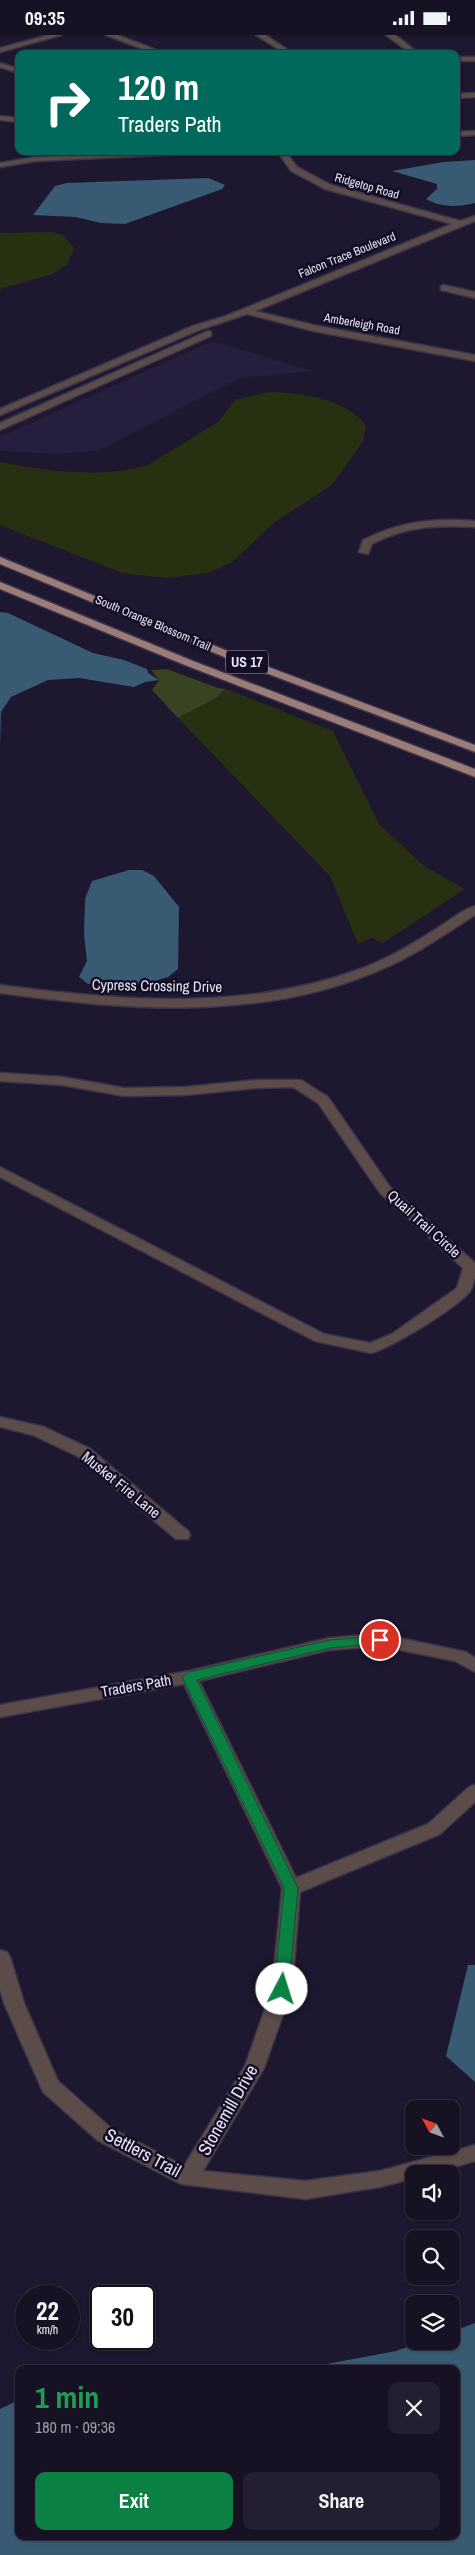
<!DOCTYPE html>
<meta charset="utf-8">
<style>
body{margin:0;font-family:"Archivo Narrow",sans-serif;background:#231f30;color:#f1f3f6;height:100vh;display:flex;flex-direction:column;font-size:19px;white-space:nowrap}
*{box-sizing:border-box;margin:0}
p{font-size:16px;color:#9e9da6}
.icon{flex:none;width:28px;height:28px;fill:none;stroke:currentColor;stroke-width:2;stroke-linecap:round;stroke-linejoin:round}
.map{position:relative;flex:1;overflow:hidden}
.sheet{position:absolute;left:15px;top:2330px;width:445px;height:175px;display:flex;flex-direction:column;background:#161123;border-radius:10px;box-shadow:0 1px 4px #0004,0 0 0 1px #353141}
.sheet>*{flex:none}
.hud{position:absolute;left:15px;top:15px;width:445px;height:105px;border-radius:10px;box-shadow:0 1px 4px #0004,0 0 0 1px #353141;background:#00695c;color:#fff;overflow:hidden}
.needle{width:32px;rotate:311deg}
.fabs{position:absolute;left:405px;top:2065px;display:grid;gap:10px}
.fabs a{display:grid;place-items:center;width:55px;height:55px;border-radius:10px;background:#161123;box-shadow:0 1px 4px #0004,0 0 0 1px #353141;font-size:25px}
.speed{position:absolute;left:15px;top:2250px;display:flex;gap:10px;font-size:25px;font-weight:700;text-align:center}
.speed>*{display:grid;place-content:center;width:65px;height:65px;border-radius:50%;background:#161123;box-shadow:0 1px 4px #0004,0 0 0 1px #353141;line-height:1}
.speed small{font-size:12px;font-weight:400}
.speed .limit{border:2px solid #111;border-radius:8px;background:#fff;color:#111}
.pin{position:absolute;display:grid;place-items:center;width:42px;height:42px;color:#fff;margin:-21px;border:2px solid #fff;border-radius:50%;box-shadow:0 1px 5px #0007}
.me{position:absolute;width:55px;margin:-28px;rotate:5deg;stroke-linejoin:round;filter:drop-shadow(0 0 4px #0008)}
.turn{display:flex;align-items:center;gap:18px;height:105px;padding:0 20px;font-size:22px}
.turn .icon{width:65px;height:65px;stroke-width:2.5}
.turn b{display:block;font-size:35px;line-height:42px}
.round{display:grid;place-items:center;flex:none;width:52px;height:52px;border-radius:10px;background:#231f30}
.head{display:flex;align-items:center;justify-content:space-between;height:85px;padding:0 20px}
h1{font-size:30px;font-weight:800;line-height:38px;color:#1e9e55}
.primary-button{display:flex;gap:10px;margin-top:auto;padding:10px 20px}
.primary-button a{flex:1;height:58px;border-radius:10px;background:#0b8043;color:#fff;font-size:20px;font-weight:800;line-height:58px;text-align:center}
.primary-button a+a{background:#231f30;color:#f1f3f6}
.status{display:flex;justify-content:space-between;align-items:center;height:35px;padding:0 25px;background:#161123;direction:ltr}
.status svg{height:14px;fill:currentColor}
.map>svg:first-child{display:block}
</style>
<div class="status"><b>09:35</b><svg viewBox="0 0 49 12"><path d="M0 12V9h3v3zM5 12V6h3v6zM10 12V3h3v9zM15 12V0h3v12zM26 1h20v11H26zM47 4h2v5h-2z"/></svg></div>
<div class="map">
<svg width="475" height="2520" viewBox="0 0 475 2520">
<rect width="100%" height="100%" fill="#1d172f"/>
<polygon fill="#251e3c" points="212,306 313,336 240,343 98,416 56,419 0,416 0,402"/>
<g fill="#273112">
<polygon points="50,197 63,200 74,213 67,230 52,239 0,254 0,198"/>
<path d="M269 357C300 358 347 363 366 391L363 406 332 450 275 487 231 528 207 538 166 543 122 538 0 490V427C47 436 101 444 148 430L218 387 235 365Z"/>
<polygon points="226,654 333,696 379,789 424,831 465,854 383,908 371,903 358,909 330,841 178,683 216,663"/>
</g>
<polygon fill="#384421" points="167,634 218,653 226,654 216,663 178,683 152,655 159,645 151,635"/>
<g fill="#385a73">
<path d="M475 125V168C458 172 442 173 426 164L437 154V149L392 136 444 127Z"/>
<polygon points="208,143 225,150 222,154 125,189 101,188 75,182 33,180 55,151 67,148"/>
<polygon points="0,577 8,578 93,618 124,625 147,634 148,638 159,645 145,647 134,652 79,643 48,645 11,662 1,677 0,713"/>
<polygon points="129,835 142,835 154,841 179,872 178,934 168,942 145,949 88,949 79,942 87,926 84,899 85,864 92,846"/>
<polygon points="468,1930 475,1930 475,2047 446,2021"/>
<polygon points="475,2288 475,2520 0,2520 0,2374 19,2365 19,2501 456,2501 456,2334 300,2334 396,2316 425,2306 451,2306 451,2297"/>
</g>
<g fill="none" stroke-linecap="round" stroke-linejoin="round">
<g stroke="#39344b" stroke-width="3">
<g id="minor">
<polygon points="49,0 61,0 0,17 0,13"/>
<polygon points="106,0 117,0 167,19 156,19"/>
<polygon points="256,0 265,0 294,19 286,19"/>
<polygon points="386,0 395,0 420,19 412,19"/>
<rect x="456" y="22" width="19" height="4"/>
<polygon points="0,28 19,34 19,38 0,32"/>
<polygon points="475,58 475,62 456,63 456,59"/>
<polygon points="0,81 19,83 19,87 0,85"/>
<polygon points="475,96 475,100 456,101 456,97"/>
<polygon points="152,116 212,116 208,118 36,126 0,132 0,128 36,122"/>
<polygon points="277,116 285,116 297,132 331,150 460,186 475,181 475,186 255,276 313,290 475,320 475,326 313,296 247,279 199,295 0,380 0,374 193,291 226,281 452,189 325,154 291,136"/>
<polygon points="444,250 475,257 475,263 441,255 441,251"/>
<polygon points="208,296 211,297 211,301 0,395 0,388"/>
<path d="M459 485 475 486V492C437 490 406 491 372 509L368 519 359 517 363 505C395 489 424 484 459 485Z"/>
<path d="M475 871V880C444 900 414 921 380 935 260 987 126 975 0 958V950C121 966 246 977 363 933 389 923 413 909 436 894 448 887 461 875 475 871Z"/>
<path d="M0 1038 62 1042 124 1053 186 1052 256 1045H301L328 1062 390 1152 475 1228V1243L471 1255C460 1271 391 1313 371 1318L315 1306 0 1142V1132L324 1299 370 1308 392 1299 457 1253 463 1233 380 1158 318 1068 293 1052 256 1053 186 1060 124 1061 62 1050 0 1046Z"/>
<polygon points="0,1382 44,1392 89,1413 188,1496 190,1500 188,1504 176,1504 77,1421 33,1400 0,1392"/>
<polygon points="380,1599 466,1617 475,1623 475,1637 455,1626 380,1611 329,1615 199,1646 296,1843 428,1789 469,1752 475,1750 475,1767 440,1799 300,1857 292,1954 264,2033 203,2136 305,2146 380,2136 475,2110 475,2126 430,2139 414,2139 414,2143 380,2152 305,2164 181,2149 97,2105 43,2057 4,1968 0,1954 0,1915 7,1917 10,1922 24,1968 58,2046 111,2093 184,2131 245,2031 272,1954 282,1853 184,1649 0,1682 0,1670 189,1636 329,1603"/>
</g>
</g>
<g stroke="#39344b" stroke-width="3">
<g id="major">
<polygon points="0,522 242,622 475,710 475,717 234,626 0,529"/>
<polygon points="0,547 193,626 475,734 475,742 185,630 0,554"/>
</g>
</g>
<use href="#minor" fill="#5b4c4a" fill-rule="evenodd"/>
<use href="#major" fill="#9b7c77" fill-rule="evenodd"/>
</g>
<polygon fill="#0b8043" stroke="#07532c" points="380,1601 386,1605 384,1608 330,1613 197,1645 298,1853 289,1954 287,1958 276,1958 274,1954 284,1853 182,1642 189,1637 330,1605"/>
<g text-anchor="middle" stroke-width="5" stroke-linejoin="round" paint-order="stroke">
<g font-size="12" fill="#e6e4f5" stroke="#140e25">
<text transform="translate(367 151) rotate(16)" y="4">Ridgetop Road</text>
<text transform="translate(347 220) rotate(-22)" y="4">Falcon Trace Boulevard</text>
<text transform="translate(362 289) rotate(10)" y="4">Amberleigh Road</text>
<text transform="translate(153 588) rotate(23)" y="4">South Orange Blossom Trail</text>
</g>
<rect fill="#140e25" stroke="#a7a4b7" stroke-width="1" x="226" y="615.5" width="42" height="23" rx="4"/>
<g font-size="14" font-weight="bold" fill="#e6e4f5">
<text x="247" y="632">US 17</text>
</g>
<g font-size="15" fill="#e6e4f5" stroke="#140e25">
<text transform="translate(157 951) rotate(1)" y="5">Cypress Crossing Drive</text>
<text transform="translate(424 1189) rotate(42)" y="5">Quail Trail Circle</text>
<text transform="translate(121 1450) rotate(39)" y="5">Musket Fire Lane</text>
<text transform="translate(136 1651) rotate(-10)" y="5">Traders Path</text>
</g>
<g font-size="18" fill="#e6e4f5" stroke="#140e25">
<text transform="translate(228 2075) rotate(-60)" y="6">Stonemill Drive</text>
<text transform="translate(143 2118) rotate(28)" y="6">Settlers Trail</text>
</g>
</g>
</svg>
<div class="fabs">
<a><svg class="needle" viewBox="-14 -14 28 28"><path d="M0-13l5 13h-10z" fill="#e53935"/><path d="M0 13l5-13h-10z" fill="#9e9da6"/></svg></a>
<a><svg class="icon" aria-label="sound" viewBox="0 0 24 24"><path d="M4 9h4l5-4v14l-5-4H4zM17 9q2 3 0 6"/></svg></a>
<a><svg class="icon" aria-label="search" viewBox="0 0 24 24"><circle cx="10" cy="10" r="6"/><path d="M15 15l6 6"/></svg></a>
<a><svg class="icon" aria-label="layers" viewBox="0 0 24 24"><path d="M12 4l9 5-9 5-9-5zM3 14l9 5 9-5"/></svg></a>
</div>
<div class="speed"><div>22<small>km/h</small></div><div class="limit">30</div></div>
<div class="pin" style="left:380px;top:1605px;background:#d93025"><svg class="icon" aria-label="arrive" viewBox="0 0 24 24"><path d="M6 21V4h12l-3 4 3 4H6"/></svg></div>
<svg class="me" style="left:282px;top:1954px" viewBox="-20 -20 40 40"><circle r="19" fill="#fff"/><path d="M0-13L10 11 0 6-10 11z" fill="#0b8043"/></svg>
<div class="hud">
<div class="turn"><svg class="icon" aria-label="right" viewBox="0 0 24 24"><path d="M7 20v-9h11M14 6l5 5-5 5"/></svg><div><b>120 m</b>Traders Path</div></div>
</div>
<section class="sheet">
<div class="head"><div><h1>1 min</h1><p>180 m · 09:36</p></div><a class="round"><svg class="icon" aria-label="close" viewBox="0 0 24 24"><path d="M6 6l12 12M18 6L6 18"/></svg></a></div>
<div class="primary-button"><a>Exit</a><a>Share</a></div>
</section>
</div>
